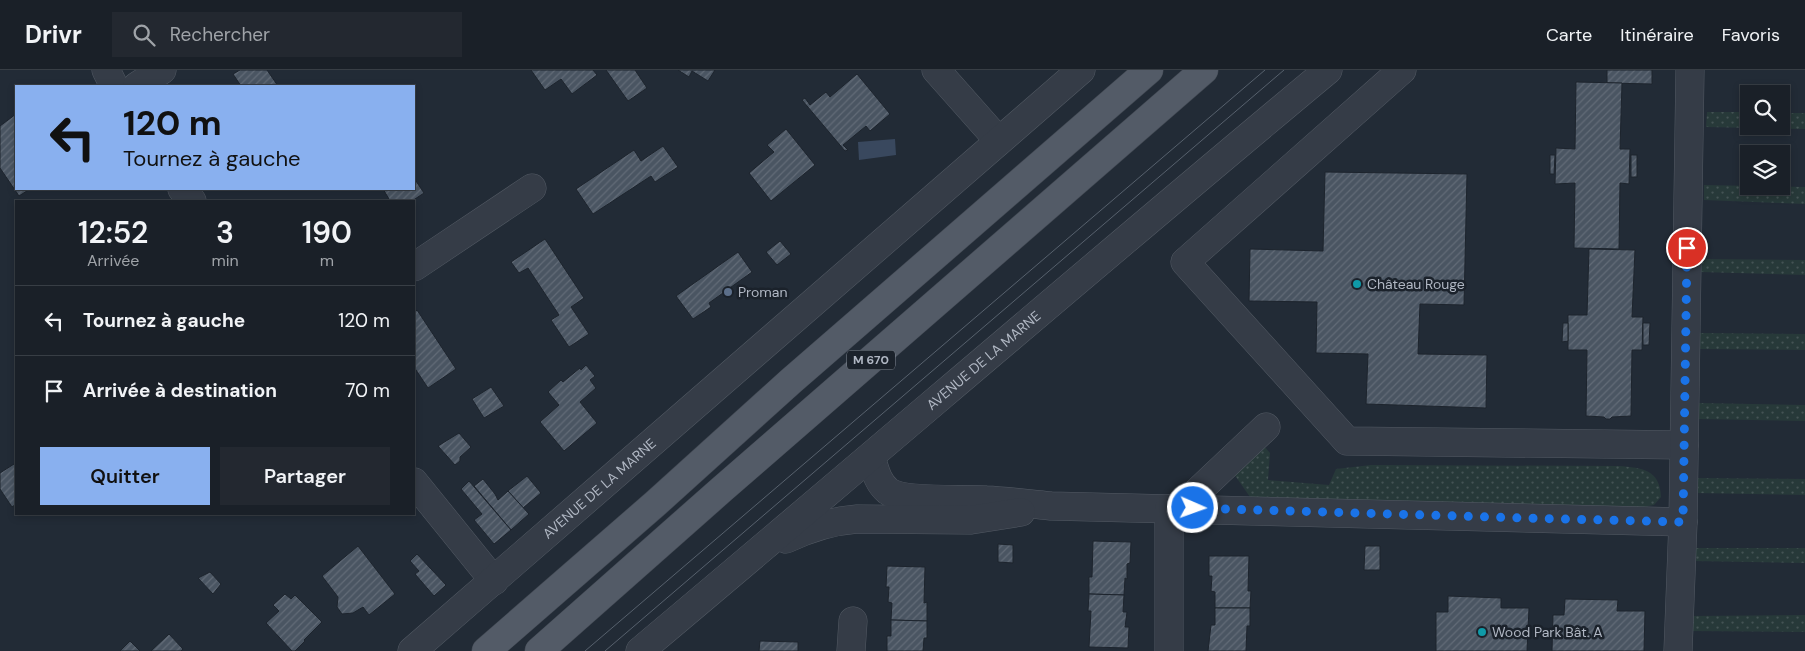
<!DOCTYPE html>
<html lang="fr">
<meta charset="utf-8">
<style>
body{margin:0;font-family:"DM Sans",sans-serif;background:#232830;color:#f1f3f6;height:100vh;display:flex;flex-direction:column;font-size:19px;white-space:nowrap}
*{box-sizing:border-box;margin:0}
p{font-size:16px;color:#9fa3a8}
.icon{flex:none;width:28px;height:28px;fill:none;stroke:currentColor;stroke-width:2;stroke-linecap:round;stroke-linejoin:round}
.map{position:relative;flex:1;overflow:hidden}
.side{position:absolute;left:15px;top:130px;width:400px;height:315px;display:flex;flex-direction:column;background:#1a2028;border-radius:0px;box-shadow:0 2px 8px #0003,0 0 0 1px #383e45}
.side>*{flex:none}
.top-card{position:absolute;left:15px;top:15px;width:400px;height:105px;border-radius:0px;box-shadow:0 2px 8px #0003,0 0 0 1px #383e45;background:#89b0ef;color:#111;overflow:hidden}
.controls{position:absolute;left:1740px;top:15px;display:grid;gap:10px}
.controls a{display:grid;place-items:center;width:50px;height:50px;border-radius:0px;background:#1a2028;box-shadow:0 2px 8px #0003,0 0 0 1px #383e45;font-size:25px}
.pin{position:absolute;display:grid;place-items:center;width:42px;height:42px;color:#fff;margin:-21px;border:2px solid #fff;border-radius:50%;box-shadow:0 1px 5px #0007}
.me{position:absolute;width:55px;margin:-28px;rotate:92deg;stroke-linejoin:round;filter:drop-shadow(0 0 4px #0008)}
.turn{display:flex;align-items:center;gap:18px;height:105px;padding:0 25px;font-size:22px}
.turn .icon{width:65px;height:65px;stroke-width:2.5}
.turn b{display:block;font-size:35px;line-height:42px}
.eta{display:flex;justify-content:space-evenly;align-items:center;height:85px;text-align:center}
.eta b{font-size:30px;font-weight:600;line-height:35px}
.action{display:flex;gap:10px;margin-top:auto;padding:10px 25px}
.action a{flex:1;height:58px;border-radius:0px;background:#89b0ef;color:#111;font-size:20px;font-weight:600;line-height:58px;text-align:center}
.action a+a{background:#232830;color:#f1f3f6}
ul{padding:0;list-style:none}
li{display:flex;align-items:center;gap:15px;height:70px;padding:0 25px;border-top:1px solid #383e45}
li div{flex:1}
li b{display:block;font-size:19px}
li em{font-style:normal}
header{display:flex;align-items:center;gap:30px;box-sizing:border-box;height:70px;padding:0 25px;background:#1a2028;border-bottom:1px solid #383e45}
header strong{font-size:24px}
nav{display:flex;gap:28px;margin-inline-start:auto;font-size:18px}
.search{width:350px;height:45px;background:#232830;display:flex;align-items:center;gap:12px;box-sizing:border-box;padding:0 18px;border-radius:0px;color:#9fa3a8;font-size:19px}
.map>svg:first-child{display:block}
</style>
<header>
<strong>Drivr</strong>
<div class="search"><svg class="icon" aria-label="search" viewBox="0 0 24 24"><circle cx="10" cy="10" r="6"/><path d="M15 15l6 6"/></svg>Rechercher</div>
<nav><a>Carte</a><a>Itinéraire</a><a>Favoris</a></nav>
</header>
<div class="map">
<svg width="1805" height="581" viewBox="0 0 1805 581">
<defs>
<pattern id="grass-dots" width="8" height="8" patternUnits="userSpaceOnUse" patternTransform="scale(1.25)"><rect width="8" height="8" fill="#273939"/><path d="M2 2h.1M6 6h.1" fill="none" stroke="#445354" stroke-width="1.8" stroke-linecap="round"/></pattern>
<pattern id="building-hatch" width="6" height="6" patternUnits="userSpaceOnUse" patternTransform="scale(1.25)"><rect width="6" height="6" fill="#4a5562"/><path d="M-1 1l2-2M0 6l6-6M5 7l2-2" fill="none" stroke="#626b77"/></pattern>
</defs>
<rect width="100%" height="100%" fill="#222b36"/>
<g fill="url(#grass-dots)">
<polygon points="1707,42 1749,42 1749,56 1781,56 1781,43 1805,43 1805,59 1706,57"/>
<polygon points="1704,115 1805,117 1805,134 1704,130"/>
<polygon points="1702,189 1805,190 1805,205 1701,202"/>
<polygon points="1699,263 1805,264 1805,280 1698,279"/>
<polygon points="1697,333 1805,335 1805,351 1696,349"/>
<path d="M1263 375 1270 383 1268 410 1329 415 1336 399 1371 395 1619 396C1642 398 1660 399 1661 427L1654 435 1639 438 1250 427 1234 404Z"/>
<polygon points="1695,408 1805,409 1805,425 1694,423"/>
<polygon points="1692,478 1805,478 1805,493 1692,491"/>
<polygon points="1805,545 1805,562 1689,561 1690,546"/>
</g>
<polygon fill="#39485e" points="895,69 896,85 859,90 858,72"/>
<g fill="url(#building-hatch)" stroke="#1d242d">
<polygon points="240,0 267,0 278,16 241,16 233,4"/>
<polygon points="531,0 593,0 597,5 572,24 561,9 545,20"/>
<polygon points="606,0 635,0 647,18 628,31"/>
<polygon points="678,0 715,0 708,11 692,1 689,7"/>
<polygon points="1607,0 1652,0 1652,14 1607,13"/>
<polygon points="857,4 890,44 870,61 866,56 843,75 848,80 845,81 802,30 805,28 810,35 826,22 830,27"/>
<polygon points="1576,12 1622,13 1620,79 1630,79 1629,114 1620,113 1619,179 1574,178 1575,113 1555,114 1556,78 1575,79"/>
<polygon points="16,44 16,119 30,119 19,126 0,98 0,56"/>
<polygon points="786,59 815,95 771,131 749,103 774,82 767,75"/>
<polygon points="663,76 678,97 655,112 651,106 593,144 576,119 634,80 641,91"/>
<polygon points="1550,85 1555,85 1554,104 1550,104"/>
<rect x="1631" y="85" width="6" height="22"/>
<polygon points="1325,102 1467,104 1464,235 1420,234 1418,284 1487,285 1486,338 1366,334 1368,284 1316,283 1317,232 1249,231 1250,179 1323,181"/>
<polygon points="414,108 424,123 412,131 385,131 389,129 383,119 414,119"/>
<polygon points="545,169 584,228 571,237 589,264 569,277 551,250 559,245 528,198 519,203 511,192"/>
<polygon points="780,171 791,184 777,195 766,182"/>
<polygon points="1589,179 1635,180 1632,247 1643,247 1642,280 1632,280 1631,346 1612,347 1610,349 1606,349 1604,347 1586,346 1587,280 1568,280 1568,245 1587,245"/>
<polygon points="738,182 752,202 709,233 711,237 693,249 676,226"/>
<polygon points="417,240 456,299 428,318 414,297 414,243"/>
<polygon points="1563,253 1568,253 1568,271 1562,272"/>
<polygon points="1643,253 1650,253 1649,275 1643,275"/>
<polygon points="586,295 595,306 590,310 596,318 580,332 597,353 564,381 540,352 559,335 548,322 561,310 563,312 580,298 581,300"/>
<polygon points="491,317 504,336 484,348 472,329"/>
<polygon points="459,363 471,377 460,387 460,391 455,395 438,376"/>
<polygon points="14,394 16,398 16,434 12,437 0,419 0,403"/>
<polygon points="527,406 541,423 523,438 508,421"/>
<polygon points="483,409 495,424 498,430 508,421 529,444 511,460 474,416"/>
<polygon points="469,411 511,460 494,474 474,450 482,444 461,419"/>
<polygon points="1093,471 1131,472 1130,493 1127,494 1127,509 1125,508 1124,525 1089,524 1089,507 1092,507"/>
<polygon points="998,474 1013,475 1013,493 998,492"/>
<polygon points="358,476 395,524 369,545 363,537 353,543 342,544 337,537 338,527 322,506"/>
<polygon points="1365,476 1380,476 1380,500 1364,500"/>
<polygon points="417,484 446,515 434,526 415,504 419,501 410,491"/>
<polygon points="1209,486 1249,486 1248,521 1251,521 1250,538 1215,538 1215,522 1211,521 1212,506 1209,506"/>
<polygon points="887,496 925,497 924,533 927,532 927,551 891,550 892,533 888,532 889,517 886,517"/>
<polygon points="210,502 221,514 213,524 198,508"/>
<polygon points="285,524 291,529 295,525 322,552 304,570 305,571 295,581 292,581 266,553 279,541 273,535"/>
<polygon points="1089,524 1124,525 1123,542 1127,542 1125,557 1129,557 1128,578 1089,577 1091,541 1088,541"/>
<polygon points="1448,526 1501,528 1501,538 1529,538 1527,581 1436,581 1436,542 1448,542"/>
<polygon points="1565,529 1618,530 1617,541 1645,541 1644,581 1552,581 1553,545 1564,545"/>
<polygon points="1215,538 1250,538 1250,556 1247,556 1246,581 1208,581 1211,555 1215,555"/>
<polygon points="891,550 927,551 927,568 924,568 923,581 887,581 887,566 891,566"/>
<polygon points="169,564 183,579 181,581 151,581"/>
<polygon points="130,571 140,581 120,581"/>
<polygon points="760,571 798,572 798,581 759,581"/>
</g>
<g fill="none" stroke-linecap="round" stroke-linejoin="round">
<g stroke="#535a64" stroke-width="29">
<g id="minor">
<polyline points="106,0 114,16"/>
<polyline points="936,0 999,71"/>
<polyline points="1402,0 1185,192 1347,371 1684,375"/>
<polyline points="137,16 162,0"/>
<polyline points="182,119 192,131"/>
<polyline points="414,197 532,118"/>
<path d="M871 387C875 399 877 412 888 421 904 433 963 428 986 430 1008 431 1029 434 1051 436L1683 452"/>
<polyline points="414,412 494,511"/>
<polyline points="1193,438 1195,424 1266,357"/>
<path d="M786 469C809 458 831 451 857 449L971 450 1021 442"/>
<path id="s1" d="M412 581 1081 0"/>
<path id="s2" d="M640 581C870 388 1097 192 1328 0"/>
<polyline points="851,581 853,551"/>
<polyline points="1169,581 1169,439"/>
<polyline points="1678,581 1683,452 1690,0"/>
</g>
</g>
<g stroke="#3f4650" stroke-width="29">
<g id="major">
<polyline points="486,581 656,433 791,311 1149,0"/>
<polyline points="539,581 721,420 1204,0"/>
</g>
</g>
<use href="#minor" stroke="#353c47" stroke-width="28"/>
<use href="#major" stroke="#535b67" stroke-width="28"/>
<g stroke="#57616d" stroke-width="1">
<polyline points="585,581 1265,0"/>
<polyline points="605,581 1284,0"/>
</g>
</g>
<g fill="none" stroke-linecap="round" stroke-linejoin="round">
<polyline stroke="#1a73e8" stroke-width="9" stroke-dasharray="0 16.2" points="1193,438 1523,448 1683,452 1687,178"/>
</g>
<g fill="#0f9aa8" stroke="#1b222b" stroke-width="2">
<circle cx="1357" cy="214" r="5"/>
<circle cx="1482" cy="562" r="5"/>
</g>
<circle fill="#5c6f8a" stroke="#1b222b" stroke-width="2" cx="728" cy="222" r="5"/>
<g text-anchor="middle" stroke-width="5" stroke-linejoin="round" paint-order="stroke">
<rect fill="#1b222b" stroke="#838a95" stroke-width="1" x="847" y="280.5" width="48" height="19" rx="4"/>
<g font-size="12" font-weight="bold" fill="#b0b7c3">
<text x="871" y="294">M 670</text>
</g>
<g font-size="14" fill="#b0b7c3" stroke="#1b222b" text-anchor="start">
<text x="1367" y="219">Château Rouge</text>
<text x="738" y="227">Proman</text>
<text x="1492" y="567">Wood Park Bât. A</text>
</g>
<g font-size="14" fill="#b0b7c3" stroke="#1b222b">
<text dy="5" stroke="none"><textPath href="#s2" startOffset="450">AVENUE DE LA MARNE</textPath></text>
<text dy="5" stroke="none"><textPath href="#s1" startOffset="248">AVENUE DE LA MARNE</textPath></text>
</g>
</g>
</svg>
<div class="controls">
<a><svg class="icon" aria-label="search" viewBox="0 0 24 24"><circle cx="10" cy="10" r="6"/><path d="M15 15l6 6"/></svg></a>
<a><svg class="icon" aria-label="layers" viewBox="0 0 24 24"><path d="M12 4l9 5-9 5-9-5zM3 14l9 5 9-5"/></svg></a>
</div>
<div class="pin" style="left:1687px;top:178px;background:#d93025"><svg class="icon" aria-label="arrive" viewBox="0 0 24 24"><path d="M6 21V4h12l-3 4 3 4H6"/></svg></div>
<svg class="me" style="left:1193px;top:438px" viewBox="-20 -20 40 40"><circle r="17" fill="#1a73e8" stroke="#fff" stroke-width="3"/><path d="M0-11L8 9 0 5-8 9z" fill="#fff"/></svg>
<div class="top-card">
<div class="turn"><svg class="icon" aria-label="left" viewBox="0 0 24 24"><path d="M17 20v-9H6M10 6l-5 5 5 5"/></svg><div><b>120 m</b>Tournez à gauche</div></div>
</div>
<section class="side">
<div class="eta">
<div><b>12:52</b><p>Arrivée</p></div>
<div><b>3</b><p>min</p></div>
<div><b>190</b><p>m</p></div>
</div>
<ul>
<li><svg class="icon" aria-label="left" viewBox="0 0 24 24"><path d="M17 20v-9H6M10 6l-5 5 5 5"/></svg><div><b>Tournez à gauche</b></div><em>120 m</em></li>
<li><svg class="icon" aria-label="arrive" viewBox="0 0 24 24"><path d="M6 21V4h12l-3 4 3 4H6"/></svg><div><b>Arrivée à destination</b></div><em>70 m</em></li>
</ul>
<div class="action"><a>Quitter</a><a>Partager</a></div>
</section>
</div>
